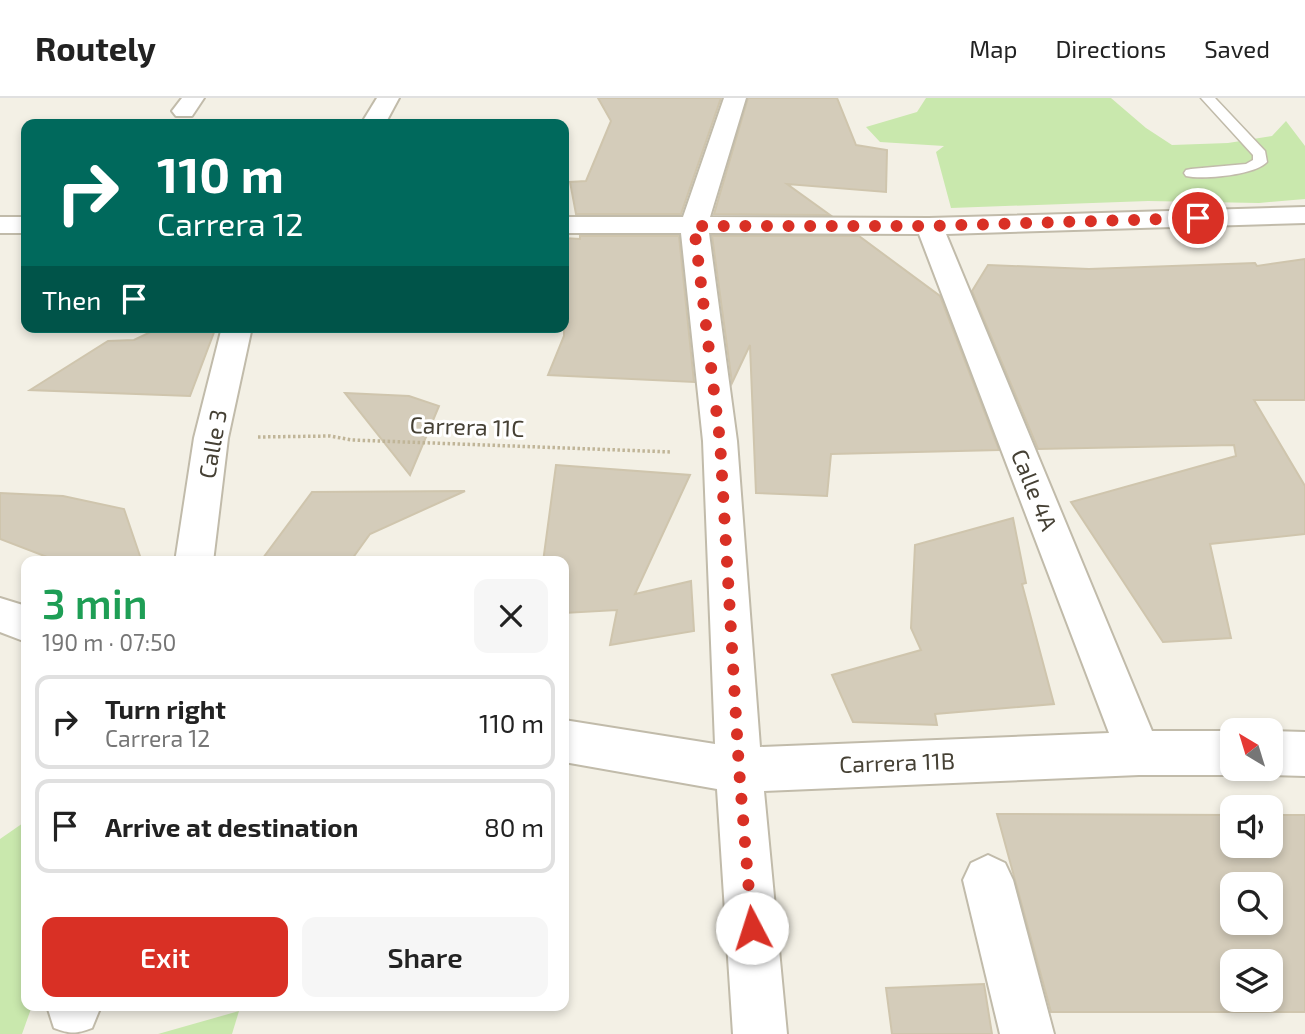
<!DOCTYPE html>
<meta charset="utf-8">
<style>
body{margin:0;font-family:"Exo 2",sans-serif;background:#f6f6f6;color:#222;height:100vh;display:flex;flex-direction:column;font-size:26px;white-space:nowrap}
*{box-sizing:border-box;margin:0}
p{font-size:23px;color:#767676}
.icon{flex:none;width:38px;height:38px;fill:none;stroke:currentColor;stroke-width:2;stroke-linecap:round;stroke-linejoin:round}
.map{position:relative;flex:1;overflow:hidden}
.drawer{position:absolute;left:21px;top:458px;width:548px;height:455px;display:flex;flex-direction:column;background:#fff;border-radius:14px;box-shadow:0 4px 10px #0003}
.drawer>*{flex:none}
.guide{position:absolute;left:21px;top:21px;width:548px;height:214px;border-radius:14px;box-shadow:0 4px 10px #0003;background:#00695c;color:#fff;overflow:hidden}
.needle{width:46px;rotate:322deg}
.buttons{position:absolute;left:1220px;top:620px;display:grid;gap:14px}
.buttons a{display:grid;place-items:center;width:63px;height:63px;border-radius:14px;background:#fff;box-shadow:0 4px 10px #0003;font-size:35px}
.pin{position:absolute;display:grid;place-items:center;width:60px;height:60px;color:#fff;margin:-30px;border:4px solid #fff;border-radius:50%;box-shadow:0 2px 7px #0007}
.me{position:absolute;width:77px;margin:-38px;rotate:355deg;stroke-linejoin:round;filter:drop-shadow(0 0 5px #0008)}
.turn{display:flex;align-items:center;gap:24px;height:147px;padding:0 21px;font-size:32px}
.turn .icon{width:91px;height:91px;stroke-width:2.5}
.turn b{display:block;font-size:49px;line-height:60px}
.then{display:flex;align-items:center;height:66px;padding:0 21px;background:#0003;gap:14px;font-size:26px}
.round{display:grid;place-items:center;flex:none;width:74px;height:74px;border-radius:14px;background:#f6f6f6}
.head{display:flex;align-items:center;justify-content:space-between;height:119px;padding:0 21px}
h1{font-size:42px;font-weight:600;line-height:52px;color:#1e9e55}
.cta{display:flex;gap:14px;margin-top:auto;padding:14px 21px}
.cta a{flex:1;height:80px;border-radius:14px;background:#d93025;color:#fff;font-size:28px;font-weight:600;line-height:80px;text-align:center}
.cta a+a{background:#f6f6f6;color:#222}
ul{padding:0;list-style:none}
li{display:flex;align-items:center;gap:21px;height:94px;margin:0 14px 10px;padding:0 7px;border:4px solid #e0e0e0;border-radius:14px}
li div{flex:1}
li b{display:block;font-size:26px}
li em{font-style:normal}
header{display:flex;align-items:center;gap:42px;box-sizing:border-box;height:98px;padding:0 35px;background:#fff;border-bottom:2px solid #e0e0e0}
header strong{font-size:33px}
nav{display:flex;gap:38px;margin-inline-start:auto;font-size:24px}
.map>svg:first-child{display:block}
</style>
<header>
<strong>Routely</strong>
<nav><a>Map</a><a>Directions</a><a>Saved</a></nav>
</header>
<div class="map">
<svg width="1305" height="936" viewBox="0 0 1305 936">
<rect width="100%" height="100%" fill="#f3f0e5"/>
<g fill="#c9e8ad">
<polygon points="926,0 1111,0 1146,30 1172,47 1228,45 1272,38 1286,23 1305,48 1305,101 1259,105 1148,103 951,110 936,54 944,48 880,44 866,29 917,14"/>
<polygon points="26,723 26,908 32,908 22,936 0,936 0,741"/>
<polygon points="239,913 232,936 158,936"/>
</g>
<g fill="#d4ccba" stroke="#cfc5ad" stroke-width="2" fill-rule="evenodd">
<polygon points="598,0 721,0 681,116 576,116 570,84 586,83 611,23"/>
<polygon points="748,0 837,0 856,47 887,52 886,94 787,86 830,117 714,116"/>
<polygon points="580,138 679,138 694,284 548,277 564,238 564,140 580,141"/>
<polygon points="712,138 859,138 940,198 999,352 831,356 827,398 756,395 750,247 732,285"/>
<polygon points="1305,161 1305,302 1254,302 1305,388 1305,436 1210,446 1231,540 1163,544 1071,404 1236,358 1234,347 1038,351 972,193 988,167 1089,171 1255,165 1257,168"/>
<polygon points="161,229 216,229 190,298 30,292 108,243 134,242"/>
<polygon points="345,295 409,298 439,308 410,377"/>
<polygon points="556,367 690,377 635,496 691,483 694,533 610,547 617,512 564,515 564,464 543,464"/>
<polygon points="465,393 370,436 352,461 263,460 312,394"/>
<polygon points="0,395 63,398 124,411 142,464 60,464 0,441"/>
<polygon points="1013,420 1026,485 1022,486 1054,606 935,616 937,627 853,624 832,577 921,552 911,530 915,447"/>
<path d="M997 716 1232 717V747H1270V717H1305V914H1051ZM1232 786H1270V824H1232ZM1232 863H1270V901H1232Z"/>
<polygon points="984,886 992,936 892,936 886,890"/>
</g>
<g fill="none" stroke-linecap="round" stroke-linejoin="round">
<g stroke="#c1bbaa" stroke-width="3">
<path id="lane" d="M1201 0H1215L1265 53 1267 64C1255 77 1203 82 1186 78L1184 75 1186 72 1191 71 1246 66 1253 62V57Z"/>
</g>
<g stroke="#c1bbaa" stroke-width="4">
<g id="street">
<polygon points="182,0 204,0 192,18 176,18 172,13"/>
<polygon points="377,0 399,0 385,26 361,26"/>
<path d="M724 0H746L710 119 929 120 1305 109V125L946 136 1152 633H1232V670H1248L1232 677H1139L764 693 787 936H733L717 691 564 664V622L715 646 703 343 681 135H564V119H683ZM709 135 919 136 1109 635 760 649 737 343Z"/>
<rect x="0" y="119" width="26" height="16"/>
<polygon points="222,229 252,229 228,340 213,464 175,464 194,340"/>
<polygon points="0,500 26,508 26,544 0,534"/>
<polygon points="1270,633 1305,634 1305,678 1270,677 1254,670 1270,670"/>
<polygon points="988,757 1005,765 1013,782 1054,936 1000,936 963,782 971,765"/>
<path d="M47 908H101L92 930C76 936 70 936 54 930Z"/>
</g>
</g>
<polyline stroke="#c0b598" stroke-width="3.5" stroke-dasharray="2.5 2.5" stroke-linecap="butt" points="258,339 330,338 352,342 672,354"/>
<use href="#lane" fill="#fff" fill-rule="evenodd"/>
<use href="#street" fill="#fff" fill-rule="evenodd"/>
</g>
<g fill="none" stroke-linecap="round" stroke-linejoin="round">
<polyline stroke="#d93025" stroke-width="12" stroke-dasharray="0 21.6" points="752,830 739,671 720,343 694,128 929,128 1198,120"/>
</g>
<g text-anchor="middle" stroke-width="6" stroke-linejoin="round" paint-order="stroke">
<g font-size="23" fill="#454034" stroke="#fff">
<text transform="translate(467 329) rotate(2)" y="8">Carrera 11C</text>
<text transform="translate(213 346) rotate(-80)" y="8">Calle 3</text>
<text transform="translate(1034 392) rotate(68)" y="8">Calle 4A</text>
<text transform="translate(897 665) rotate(-2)" y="8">Carrera 11B</text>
</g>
</g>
</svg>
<div class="buttons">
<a><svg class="needle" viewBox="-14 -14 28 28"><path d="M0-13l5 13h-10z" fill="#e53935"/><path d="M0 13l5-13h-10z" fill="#767676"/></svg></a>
<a><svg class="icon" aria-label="sound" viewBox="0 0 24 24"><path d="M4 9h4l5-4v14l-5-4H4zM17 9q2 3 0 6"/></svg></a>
<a><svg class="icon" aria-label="search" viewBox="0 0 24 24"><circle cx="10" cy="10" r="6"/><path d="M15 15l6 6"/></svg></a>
<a><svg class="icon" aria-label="layers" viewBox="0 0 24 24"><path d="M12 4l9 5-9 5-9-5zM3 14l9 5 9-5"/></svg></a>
</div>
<div class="pin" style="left:1198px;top:120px;background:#d93025"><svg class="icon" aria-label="arrive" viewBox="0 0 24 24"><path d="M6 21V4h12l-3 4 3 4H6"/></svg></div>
<svg class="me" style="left:752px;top:830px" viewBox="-20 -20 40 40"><circle r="19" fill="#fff"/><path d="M0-13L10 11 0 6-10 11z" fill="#d93025"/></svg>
<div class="guide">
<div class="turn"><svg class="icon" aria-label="right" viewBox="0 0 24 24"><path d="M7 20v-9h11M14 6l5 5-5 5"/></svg><div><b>110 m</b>Carrera 12</div></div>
<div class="then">Then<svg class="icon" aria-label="arrive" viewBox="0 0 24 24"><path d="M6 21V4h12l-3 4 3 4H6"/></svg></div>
</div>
<section class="drawer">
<div class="head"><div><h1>3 min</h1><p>190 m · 07:50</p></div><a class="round"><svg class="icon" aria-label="close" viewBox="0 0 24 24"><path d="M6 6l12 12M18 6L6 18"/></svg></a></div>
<ul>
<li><svg class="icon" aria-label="right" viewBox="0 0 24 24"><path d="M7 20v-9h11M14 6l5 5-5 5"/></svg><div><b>Turn right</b><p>Carrera 12</p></div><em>110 m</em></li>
<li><svg class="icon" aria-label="arrive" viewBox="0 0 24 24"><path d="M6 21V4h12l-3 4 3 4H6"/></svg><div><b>Arrive at destination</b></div><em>80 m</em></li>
</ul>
<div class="cta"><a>Exit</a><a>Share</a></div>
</section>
</div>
